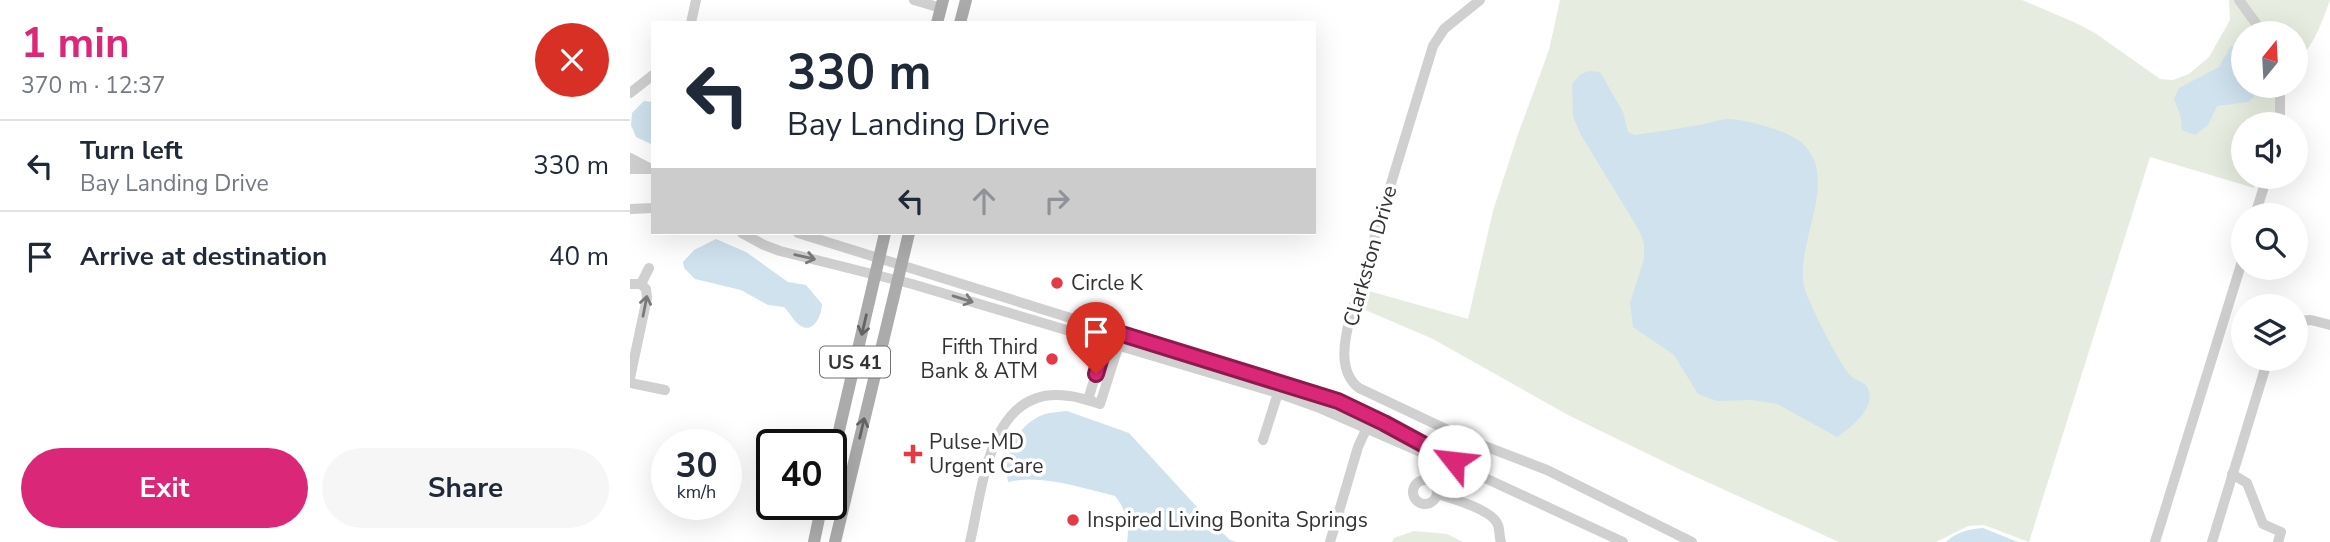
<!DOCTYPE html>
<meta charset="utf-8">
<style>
body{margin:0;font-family:"Nunito Sans",sans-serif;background:#f6f6f7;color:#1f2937;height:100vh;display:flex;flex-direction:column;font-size:26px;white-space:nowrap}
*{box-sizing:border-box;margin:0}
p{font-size:23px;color:#747a83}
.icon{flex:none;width:38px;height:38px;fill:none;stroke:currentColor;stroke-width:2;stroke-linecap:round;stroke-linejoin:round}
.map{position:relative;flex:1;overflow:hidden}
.sheet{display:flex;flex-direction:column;background:#fff;width:630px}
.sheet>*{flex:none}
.banner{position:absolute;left:21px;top:21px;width:665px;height:214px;border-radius:0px;box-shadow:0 7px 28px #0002;background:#fff;color:#1f2937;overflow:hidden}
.needle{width:46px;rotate:18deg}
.buttons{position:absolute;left:1601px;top:21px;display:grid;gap:14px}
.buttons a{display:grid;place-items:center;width:77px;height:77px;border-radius:50%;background:#fff;box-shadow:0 7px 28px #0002;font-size:35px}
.speed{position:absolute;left:21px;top:429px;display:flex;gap:14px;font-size:35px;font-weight:700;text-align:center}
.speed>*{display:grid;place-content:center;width:91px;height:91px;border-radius:50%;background:#fff;box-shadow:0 7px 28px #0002;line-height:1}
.speed small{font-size:18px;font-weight:400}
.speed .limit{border:4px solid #111;border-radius:10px;background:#fff;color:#111}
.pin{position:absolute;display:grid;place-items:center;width:60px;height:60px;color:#fff;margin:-72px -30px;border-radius:50% 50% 50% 0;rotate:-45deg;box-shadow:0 0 7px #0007}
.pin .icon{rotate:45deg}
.me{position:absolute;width:77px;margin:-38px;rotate:299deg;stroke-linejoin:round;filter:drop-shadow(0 0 5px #0008)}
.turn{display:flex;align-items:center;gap:24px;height:147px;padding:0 21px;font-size:32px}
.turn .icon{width:91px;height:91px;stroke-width:2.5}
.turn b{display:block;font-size:49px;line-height:60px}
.lanes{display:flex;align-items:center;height:66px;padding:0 21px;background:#0003;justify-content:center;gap:35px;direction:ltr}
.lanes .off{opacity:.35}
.round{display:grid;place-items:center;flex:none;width:74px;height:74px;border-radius:37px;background:#f6f6f7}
.overview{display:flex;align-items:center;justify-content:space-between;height:119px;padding:0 21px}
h1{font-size:42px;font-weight:700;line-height:52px;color:#db2777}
.cta{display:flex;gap:14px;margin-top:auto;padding:14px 21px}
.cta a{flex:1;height:80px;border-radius:42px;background:#db2777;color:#fff;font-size:28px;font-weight:700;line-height:80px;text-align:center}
.cta a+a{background:#f6f6f7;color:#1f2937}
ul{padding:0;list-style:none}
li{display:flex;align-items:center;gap:21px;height:91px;padding:0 21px;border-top:2px solid #e0e1e3}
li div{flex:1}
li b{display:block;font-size:26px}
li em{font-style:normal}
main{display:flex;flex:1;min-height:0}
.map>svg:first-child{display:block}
</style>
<main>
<section class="sheet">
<div class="overview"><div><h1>1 min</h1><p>370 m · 12:37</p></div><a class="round" style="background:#d93025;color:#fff"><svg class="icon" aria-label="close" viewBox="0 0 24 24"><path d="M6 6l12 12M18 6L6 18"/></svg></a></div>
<ul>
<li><svg class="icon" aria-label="left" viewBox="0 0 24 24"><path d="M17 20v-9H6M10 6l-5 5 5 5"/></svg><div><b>Turn left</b><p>Bay Landing Drive</p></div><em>330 m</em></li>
<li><svg class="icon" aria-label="arrive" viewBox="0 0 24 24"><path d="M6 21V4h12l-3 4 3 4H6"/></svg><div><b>Arrive at destination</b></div><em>40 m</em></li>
</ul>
<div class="cta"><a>Exit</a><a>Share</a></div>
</section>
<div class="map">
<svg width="1700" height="542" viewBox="0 0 1700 542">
<rect width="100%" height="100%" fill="#fff"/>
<g fill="#e6ecdf">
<path d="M930 0H1392L1446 23 1465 33 1530 79 1543 80 1559 74 1579 57 1600 20 1599 0H1700C1689 30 1686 40 1666 64V33H1614V86H1654L1643 124H1614V177H1627L1624 188 1520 157 1399 542 1354 525 1338 526 1306 542H1209L1053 471 938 415 803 339 733 309 739 291 838 319 863 211 887 137 919 50Z"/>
<polygon points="784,531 817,534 833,542 762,542 764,538"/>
</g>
<g fill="#cfe2ee">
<polygon points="1601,46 1613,47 1614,86 1627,86 1627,94 1618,102 1587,106 1578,125 1565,135 1552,130 1551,117 1544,99 1549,88 1589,67"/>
<path d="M959 71 970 72 993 112 998 132 1005 135C1028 132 1051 128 1074 124 1082 122 1092 119 1100 119 1118 120 1158 131 1171 142 1213 178 1162 245 1175 290 1180 305 1210 365 1220 375 1227 383 1237 380 1239 392 1244 410 1220 428 1207 437L1147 404 1122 400 1087 401 1068 394 1044 355 1003 327 1000 303 1014 259V244L1010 232 951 135 943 117 942 84 951 74Z"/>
<polygon points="14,101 23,102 23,145 6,137 1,125 2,113"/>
<path d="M86 239 116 252 158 282 176 285 192 304C192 314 184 334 171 326 164 322 160 313 154 307L138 305 111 290 65 279 54 268 53 262 64 250Z"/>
<path d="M437 411 499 433 579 520 600 540 607 542H497C500 525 496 509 485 496 451 488 412 474 378 482 372 455 388 423 415 414 422 412 430 412 437 411Z"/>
<path d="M1353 528 1388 542H1316C1326 532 1339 529 1353 528Z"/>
</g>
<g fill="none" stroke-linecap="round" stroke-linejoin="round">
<g stroke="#d0d0d0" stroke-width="10">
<polyline points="284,0 311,8"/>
<path d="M850 0 814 29 803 46 720 318C714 341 708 372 729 388L839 440 917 470 1062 542"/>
<polyline points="1609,0 1633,33"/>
<polyline points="61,23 66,0"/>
<polyline points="1650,86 1650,124"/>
<polyline points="0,93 23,75"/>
<polyline points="0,158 19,168"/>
<polyline points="0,169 23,169"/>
<polyline points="0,209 23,208"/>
<polyline points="1625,215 1637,177"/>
<polyline points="112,233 134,245 150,251 282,284 648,393 687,407 818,464"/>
<polyline points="168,233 707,401 754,423 842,472 993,542"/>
<polyline points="0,284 11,284"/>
<polyline points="11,284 19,268"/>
<polyline points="1666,321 1681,320 1700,325"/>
<polyline points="0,378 17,298 16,289 11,284"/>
<polyline points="0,383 35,390"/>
<polyline points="458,400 477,337"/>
<polyline points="633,440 648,393"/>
<polyline points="1602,474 1617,483 1633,524 1651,532 1648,542"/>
<circle cx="795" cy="492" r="12"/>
<path d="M807 494C821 498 863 510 868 525 870 530 869 537 871 542"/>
<path d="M340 542C353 488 359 383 439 396 450 397 460 401 470 404L490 341"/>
<polyline points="700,542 728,447 739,423"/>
<polyline points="1525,542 1614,255"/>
<polyline points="1582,542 1638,359"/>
</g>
<g stroke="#ababab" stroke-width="12">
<polyline points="307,23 313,0"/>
<polyline points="330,23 336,0"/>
<polyline points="201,465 255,233"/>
<polyline points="184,542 192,504"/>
<polyline points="205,542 279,233"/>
</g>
</g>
<defs><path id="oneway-shaft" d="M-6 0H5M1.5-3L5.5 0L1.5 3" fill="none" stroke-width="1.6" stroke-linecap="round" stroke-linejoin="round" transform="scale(1.75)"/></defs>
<g stroke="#7a7a7a">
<use href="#oneway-shaft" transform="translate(175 257) rotate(13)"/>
<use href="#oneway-shaft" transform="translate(333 299) rotate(17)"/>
<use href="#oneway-shaft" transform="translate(15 306) rotate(-79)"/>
</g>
<g stroke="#636363">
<use href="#oneway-shaft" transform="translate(234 325) rotate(103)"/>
<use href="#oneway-shaft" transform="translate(232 428) rotate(-77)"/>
</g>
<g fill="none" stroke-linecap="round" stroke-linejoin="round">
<g stroke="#8e194d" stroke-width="18">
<polyline id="route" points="466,374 479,330 708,401 754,423 824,461"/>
</g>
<use href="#route" stroke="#db2777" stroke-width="12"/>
</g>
<g fill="#e63946" stroke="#fff" stroke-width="2.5">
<circle cx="427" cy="283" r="7"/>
<circle cx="422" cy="359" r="7"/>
<path d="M279.5 443.5h7v7h7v7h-7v7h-7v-7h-7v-7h7z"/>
<circle cx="443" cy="520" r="7"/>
</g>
<g text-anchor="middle" stroke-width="7" stroke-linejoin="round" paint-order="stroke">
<rect fill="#fff" stroke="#707070" stroke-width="2" x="190" y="346.5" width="70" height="31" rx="5"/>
<g font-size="19" font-weight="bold" fill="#333">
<text x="225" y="369">US 41</text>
</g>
<g font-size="21" fill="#333" stroke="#fff">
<text transform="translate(740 256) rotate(-74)" y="7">Clarkston Drive</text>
</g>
<g font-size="21" fill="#333" stroke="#fff" text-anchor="start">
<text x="441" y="290">Circle K</text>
<text x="408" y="354" text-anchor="end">Fifth Third<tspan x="408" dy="24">Bank &amp; ATM</tspan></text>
<text x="299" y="449">Pulse-MD<tspan x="299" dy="24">Urgent Care</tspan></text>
<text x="457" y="527">Inspired Living Bonita Springs</text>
</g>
</g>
</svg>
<div class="buttons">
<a><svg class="needle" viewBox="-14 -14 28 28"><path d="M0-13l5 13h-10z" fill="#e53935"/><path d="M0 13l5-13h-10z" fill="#747a83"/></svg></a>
<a><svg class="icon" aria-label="sound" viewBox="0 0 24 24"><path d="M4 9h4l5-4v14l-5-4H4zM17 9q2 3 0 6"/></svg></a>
<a><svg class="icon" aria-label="search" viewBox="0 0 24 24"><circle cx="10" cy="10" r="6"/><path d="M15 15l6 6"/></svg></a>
<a><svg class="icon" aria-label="layers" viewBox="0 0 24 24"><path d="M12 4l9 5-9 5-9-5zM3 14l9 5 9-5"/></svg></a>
</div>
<div class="speed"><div>30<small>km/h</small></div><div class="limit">40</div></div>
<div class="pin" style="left:466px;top:374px;background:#d93025"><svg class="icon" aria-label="arrive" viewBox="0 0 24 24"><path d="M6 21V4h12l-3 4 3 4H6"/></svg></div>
<svg class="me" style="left:824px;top:461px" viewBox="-20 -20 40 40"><circle r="19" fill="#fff"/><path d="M0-13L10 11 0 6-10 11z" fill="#db2777"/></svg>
<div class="banner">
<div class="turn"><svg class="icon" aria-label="left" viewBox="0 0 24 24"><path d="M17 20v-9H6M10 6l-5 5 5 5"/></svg><div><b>330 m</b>Bay Landing Drive</div></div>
<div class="lanes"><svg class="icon" aria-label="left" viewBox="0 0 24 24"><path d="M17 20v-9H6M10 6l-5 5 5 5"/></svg><svg class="icon off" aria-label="ahead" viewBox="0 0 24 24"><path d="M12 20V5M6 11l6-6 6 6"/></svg><svg class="icon off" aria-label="right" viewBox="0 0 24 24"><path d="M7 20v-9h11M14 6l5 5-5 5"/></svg></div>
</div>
</div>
</main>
